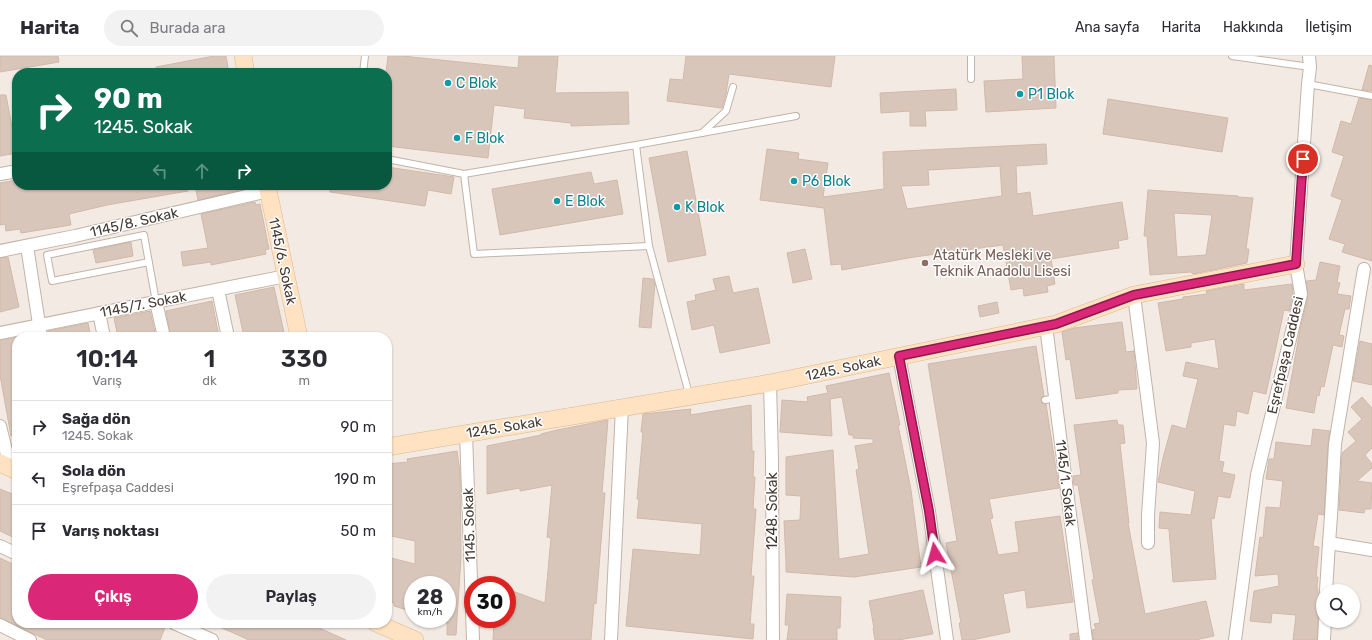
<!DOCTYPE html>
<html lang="tr">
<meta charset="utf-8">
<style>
body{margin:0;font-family:Rubik,sans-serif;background:#f2f2f3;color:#2b2b33;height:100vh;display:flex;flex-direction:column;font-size:15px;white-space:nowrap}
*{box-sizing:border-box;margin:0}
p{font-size:13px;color:#7c7c81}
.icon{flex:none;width:22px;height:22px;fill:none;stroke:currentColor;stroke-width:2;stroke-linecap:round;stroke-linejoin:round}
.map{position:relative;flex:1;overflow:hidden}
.drawer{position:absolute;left:12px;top:276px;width:380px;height:296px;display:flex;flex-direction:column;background:#fff;border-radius:16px;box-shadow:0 1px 3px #0004}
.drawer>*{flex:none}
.top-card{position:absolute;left:12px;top:12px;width:380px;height:122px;border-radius:16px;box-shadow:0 1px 3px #0004;background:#0b6e4f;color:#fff;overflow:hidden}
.fabs{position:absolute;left:1316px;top:528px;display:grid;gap:8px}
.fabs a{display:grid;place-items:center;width:44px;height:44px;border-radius:50%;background:#fff;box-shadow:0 1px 3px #0004;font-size:20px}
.speed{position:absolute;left:404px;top:520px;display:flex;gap:8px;font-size:20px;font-weight:700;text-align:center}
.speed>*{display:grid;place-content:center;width:52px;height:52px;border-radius:50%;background:#fff;box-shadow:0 1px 3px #0004;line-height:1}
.speed small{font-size:10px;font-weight:400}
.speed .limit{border:6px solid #d22;background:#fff;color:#111}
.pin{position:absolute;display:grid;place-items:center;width:34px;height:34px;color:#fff;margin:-17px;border:2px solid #fff;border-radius:50%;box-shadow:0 1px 4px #0007}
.me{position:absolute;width:44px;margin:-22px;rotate:352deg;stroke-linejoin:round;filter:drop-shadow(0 0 3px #0008)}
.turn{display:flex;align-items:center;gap:14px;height:84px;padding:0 16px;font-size:18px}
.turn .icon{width:52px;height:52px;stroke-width:2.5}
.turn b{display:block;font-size:28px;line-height:34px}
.lanes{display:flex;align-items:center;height:38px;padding:0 16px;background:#0003;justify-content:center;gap:20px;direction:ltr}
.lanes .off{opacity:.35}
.eta{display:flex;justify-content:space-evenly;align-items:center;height:68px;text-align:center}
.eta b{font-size:24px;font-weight:600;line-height:28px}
.button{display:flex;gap:8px;margin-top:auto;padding:8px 16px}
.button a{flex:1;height:46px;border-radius:24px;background:#db2777;color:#fff;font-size:16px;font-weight:600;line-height:46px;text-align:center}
.button a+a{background:#f2f2f3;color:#2b2b33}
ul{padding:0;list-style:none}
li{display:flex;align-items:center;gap:12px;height:52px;padding:0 16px;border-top:1px solid #e1e1e2}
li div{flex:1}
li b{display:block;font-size:15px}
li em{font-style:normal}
header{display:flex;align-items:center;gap:24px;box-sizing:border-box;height:56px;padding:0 20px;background:#fff;border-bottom:1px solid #e1e1e2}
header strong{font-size:19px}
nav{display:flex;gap:22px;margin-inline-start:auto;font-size:14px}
.search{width:280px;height:36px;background:#f2f2f3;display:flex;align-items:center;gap:10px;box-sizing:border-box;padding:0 14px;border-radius:22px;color:#7c7c81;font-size:15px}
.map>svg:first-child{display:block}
</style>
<header>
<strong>Harita</strong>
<div class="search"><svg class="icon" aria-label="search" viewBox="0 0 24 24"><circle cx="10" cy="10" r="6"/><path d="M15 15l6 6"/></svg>Burada ara</div>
<nav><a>Ana sayfa</a><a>Harita</a><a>Hakkında</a><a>İletişim</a></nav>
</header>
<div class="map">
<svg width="1372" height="584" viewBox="0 0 1372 584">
<rect width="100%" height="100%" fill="#f3ebe3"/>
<g fill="#d9c6ba" stroke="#d1b9aa" fill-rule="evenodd">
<polygon points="0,0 58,0 59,6 0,16"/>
<polygon points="214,0 226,0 229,17 156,17 156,11"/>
<polygon points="388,0 402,0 518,12 519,0 558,0 555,37 628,36 629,68 571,70 571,67 524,62 525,53 494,49 488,102 387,90 387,17 386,17"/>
<polygon points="686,0 835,0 831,31 729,18 726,38 722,52 667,45 670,23 683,24"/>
<polygon points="1022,0 1054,0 1056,52 986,56 984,25 1023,23"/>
<polygon points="1369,9 1372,10 1372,35 1362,34"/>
<polygon points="956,33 957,54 925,55 926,70 910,70 910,55 881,57 880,37"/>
<polygon points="0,39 6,39 17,97 0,100"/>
<polygon points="1359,42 1372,44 1372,205 1342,196 1345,188 1329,183 1342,144 1331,140 1344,100 1332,96 1341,65 1351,68"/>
<polygon points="1108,43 1228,62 1222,96 1103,78"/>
<path d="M1046 88 1047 108 1016 110 1017 138 1030 136 1033 160 1122 146 1128 183 1118 185 1119 192 1051 203 1055 228 1047 230 1048 236 1024 240 1023 232 1011 234 1003 189 914 201 842 214 841 208 831 209 824 152 760 144 767 93 799 97 798 103 828 107 823 141 884 133 883 96ZM1000 110 1002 140 907 153 901 130 929 129 928 114Z"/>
<polygon points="687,95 706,199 668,206 649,102"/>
<polygon points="387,111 454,121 451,138 428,134 425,150 330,136 331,129 387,129"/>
<polygon points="591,116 594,128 617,124 623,158 500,179 492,133"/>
<polygon points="17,124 17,129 187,129 188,135 107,149 69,158 71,169 21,177 20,173 6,175 5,168 0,169 0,127"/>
<polygon points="195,129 251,129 252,131 198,144"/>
<path d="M1148 134 1238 140V141L1253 142 1246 193H1249L1247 207 1193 218 1191 216 1150 219 1147 180H1144ZM1174 157 1212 159 1206 199 1177 201Z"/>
<polygon points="255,146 256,149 260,148 269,193 265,194 266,198 211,209 211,206 183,210 181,196 208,192 201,158"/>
<polygon points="131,186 133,200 96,207 93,194"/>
<polygon points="805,193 812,223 793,227 787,197"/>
<polygon points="8,201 19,251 0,256 0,202"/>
<polygon points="1320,206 1340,210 1337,226 1340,227 1337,238 1351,240 1349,253 1345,253 1339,279 1344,280 1342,291 1333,289 1324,331 1321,330 1319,340 1317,339 1314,357 1286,352 1300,274 1308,240 1306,225 1316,224"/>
<polygon points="729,220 733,237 758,232 770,287 720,297 714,269 692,274 687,246 696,244 695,239 716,234 713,223"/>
<polygon points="643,222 653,223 655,228 651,272 639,271"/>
<polygon points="1244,228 1244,234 1292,228 1293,238 1289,255 1284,254 1266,338 1253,335 1248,358 1237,355 1235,370 1224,368 1219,405 1224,406 1222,416 1235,419 1230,442 1218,440 1214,463 1211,462 1216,523 1173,526 1169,473 1159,472 1160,456 1191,459 1195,435 1158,426 1163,402 1172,369 1186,373 1193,343 1198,323 1183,320 1186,306 1219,313 1215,283 1191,287 1191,291 1166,295 1158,247 1183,243 1183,241 1207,238 1206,235"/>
<polygon points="274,231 285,281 244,281 235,239"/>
<polygon points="212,245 219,281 171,281 166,255"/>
<polygon points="997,246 999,257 980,261 978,250"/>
<polygon points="150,255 156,281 118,281 114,262"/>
<polygon points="1122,266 1126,296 1134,295 1137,333 1118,334 1118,337 1076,343 1070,303 1066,304 1062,276 1074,272"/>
<polygon points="88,267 91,281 48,281 48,275"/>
<polygon points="17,281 17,380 11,380 0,319 0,284"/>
<polygon points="1360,285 1372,288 1372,329 1353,325"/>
<polygon points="1036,290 1044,340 1042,341 1041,344 1042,347 1046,348 1059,432 989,443 993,462 990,463 998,499 1019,496 1015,466 1060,460 1073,546 1027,552 1025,534 1003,538 1010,576 972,584 962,584 959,567 961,567 946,487 957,485 928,308"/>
<polygon points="889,317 900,369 898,369 911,434 921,511 854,521 786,516 786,506 784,465 800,464 801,440 786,439 786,401 833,394 839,503 869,498 856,414 859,413 855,390 873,387 873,383 853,382 853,379 849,379 842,341 830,343 832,380 780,376 782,344 808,346 807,341 828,337 826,330"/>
<polygon points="1362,341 1372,352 1372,392 1365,399 1372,408 1372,412 1357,425 1372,427 1371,453 1365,453 1364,457 1339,454 1342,397 1356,385 1348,376 1362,363 1351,351"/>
<polygon points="751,349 752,395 754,395 753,421 755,421 753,453 756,453 751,520 754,520 750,568 754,568 753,583 626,570 633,493 700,499 702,468 637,462 639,443 637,443 643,376 641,376 643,358 691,353 690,359"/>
<polygon points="608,364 602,437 605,437 596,548 594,547 591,584 493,584 494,563 507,563 507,533 545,547 551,482 547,481 552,429 520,435 520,432 487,438 487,390 541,379 541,378 557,374"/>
<polygon points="1117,364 1118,369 1123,369 1125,387 1120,388 1129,467 1128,467 1145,558 1206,545 1214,580 1195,584 1093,584 1092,574 1096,573 1094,568 1100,567 1092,524 1094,523 1078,429 1074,429 1073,420 1081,419 1074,369"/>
<polygon points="1313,373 1330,375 1328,388 1324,459 1318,458 1313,490 1319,491 1316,521 1318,521 1317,530 1319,542 1317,584 1293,584 1296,559 1272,557 1271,567 1250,565 1254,535 1279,530 1278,518 1255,520 1260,481 1263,482 1266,451 1280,452 1283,425 1266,423 1269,403 1274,403 1276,386 1311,390"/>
<polygon points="457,395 460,416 461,501 456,579 447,579 447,529 413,529 413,556 394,550 394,547 387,545 387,501 415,508 415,485 387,479 387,408 408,406 407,403"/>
<polygon points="0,433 17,440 17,483 0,475"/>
<polygon points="0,502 17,510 17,567 154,567 165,572 160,584 47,584 0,562"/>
<polygon points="923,534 933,578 898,584 875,584 873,572 874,572 869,545"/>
<polygon points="787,538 841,541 840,572 837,572 837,584 787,584 789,569 785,569"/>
<polygon points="211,567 308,567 346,584 249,584"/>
<polygon points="1078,577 1078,584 1070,584 1070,578"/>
</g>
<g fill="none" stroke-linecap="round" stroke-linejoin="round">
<g stroke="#c2b3a8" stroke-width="8">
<g id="lane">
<polyline points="1232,0 1310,11"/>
<polyline points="363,17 365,0"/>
<polyline points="971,23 971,0"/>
<polyline points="1308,28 1372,40"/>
<polyline points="702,77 726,55 733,31"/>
<polyline points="636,89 796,60"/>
<polyline points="387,103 464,118 636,89 649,190 689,338"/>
<polyline points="464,118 474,198 649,190"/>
<polyline points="149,206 52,225 47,199 144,179 156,246"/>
<polyline points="1045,344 1056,342"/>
</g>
</g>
<g stroke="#c2b3a8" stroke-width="14">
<g id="street">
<polyline points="0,118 17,115"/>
<polyline points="27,190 41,281"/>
<polyline points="0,195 75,180 268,135"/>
<polyline points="218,234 228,281"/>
<polyline points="1134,239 1153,387 1148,459 1148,487"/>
<polyline points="156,246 164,281"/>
<polyline points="99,257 104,281"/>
<polyline points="1046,270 1086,584"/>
<polyline points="0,277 286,220"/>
<polyline points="899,300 929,455 947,584"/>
<polyline points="770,327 772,404 773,584"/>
<polyline points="0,370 10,411"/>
<polyline points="466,377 473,584"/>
<polyline points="1329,487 1331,460 1335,388 1364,213"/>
<polyline points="0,490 17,498"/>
<polyline points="1326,535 1329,487 1372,494"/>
<polyline points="174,567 212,584"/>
<polyline points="0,569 30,584"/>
<polyline points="611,584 622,351"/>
<polyline points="1235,584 1257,419 1301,238 1296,208 1308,28 1310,11 1309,0"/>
<polyline points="1324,584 1325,565"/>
</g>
</g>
<g stroke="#dab790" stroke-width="18">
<g id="secondary">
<polyline points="243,0 246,17"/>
<polyline points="267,129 299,281"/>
<polyline points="387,391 770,327 1056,268 1134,239 1296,208"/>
<polyline points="0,407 17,415"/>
<polyline points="376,567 415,584"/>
</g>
</g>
<use href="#lane" stroke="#fff" stroke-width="6"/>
<use href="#street" stroke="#fff" stroke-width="12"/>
<use href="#secondary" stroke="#ffe2c1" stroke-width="17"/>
</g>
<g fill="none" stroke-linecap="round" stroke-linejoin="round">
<g stroke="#8e194d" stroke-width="10">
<polyline id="route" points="935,498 929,455 899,300 1056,268 1134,239 1296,208 1303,103"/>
</g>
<use href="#route" stroke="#db2777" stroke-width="7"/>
</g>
<g fill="#0f9aa8" stroke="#fff" stroke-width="1.5">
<circle cx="448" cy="27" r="4"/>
<circle cx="1020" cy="38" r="4"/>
<circle cx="457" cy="82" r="4"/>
<circle cx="794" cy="125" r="4"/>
<circle cx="557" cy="145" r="4"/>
<circle cx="677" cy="151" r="4"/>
</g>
<circle fill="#8d6e63" stroke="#fff" stroke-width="1.5" cx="925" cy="207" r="4"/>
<g text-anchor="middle" stroke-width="3" stroke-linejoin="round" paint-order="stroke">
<g font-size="14" fill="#0d838f" stroke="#fff" text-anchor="start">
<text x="456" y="32">C Blok</text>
<text x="1028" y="43">P1 Blok</text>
<text x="465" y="87">F Blok</text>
<text x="802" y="130">P6 Blok</text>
<text x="565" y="150">E Blok</text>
<text x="685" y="156">K Blok</text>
</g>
<g font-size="14" fill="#453a33" stroke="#fff">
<text transform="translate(134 166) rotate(-13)" y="5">1145/8. Sokak</text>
<text transform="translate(283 205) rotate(78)" y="5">1145/6. Sokak</text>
<text transform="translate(143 248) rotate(-11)" y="5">1145/7. Sokak</text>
<text transform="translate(1285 299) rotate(-77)" y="5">Eşrefpaşa Caddesi</text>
<text transform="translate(843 312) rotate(-12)" y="5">1245. Sokak</text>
<text transform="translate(504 371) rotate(-9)" y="5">1245. Sokak</text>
<text transform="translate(1066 427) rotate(83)" y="5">1145/1. Sokak</text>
<text transform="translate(772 455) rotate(-90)" y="5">1248. Sokak</text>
<text transform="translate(469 469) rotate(-92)" y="5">1145. Sokak</text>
</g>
<g font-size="14" fill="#785e54" stroke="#fff" text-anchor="start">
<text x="933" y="204">Atatürk Mesleki ve<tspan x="933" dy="16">Teknik Anadolu Lisesi</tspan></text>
</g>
</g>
</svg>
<div class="fabs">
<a><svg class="icon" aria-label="search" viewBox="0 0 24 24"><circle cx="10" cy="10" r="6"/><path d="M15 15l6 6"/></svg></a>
</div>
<div class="speed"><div>28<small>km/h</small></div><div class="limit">30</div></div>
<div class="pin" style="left:1303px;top:103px;background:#d93025"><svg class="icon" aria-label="arrive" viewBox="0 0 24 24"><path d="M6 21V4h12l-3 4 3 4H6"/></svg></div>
<svg class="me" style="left:935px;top:498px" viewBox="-20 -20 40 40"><path d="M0-17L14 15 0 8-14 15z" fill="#db2777" stroke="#fff" stroke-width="4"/></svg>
<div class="top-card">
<div class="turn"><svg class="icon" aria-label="right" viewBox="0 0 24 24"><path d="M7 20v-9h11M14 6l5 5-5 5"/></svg><div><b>90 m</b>1245. Sokak</div></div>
<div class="lanes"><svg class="icon off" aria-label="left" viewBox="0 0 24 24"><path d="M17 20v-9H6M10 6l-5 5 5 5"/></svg><svg class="icon off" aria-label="ahead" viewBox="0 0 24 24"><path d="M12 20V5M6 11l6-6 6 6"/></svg><svg class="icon" aria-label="right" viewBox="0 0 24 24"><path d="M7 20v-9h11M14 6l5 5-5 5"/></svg></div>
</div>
<section class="drawer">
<div class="eta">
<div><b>10:14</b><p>Varış</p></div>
<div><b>1</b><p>dk</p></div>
<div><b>330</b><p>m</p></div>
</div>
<ul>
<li><svg class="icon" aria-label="right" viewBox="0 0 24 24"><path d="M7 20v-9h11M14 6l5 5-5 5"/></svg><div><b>Sağa dön</b><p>1245. Sokak</p></div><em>90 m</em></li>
<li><svg class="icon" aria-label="left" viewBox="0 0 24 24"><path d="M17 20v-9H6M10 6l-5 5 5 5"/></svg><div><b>Sola dön</b><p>Eşrefpaşa Caddesi</p></div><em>190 m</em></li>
<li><svg class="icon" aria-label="arrive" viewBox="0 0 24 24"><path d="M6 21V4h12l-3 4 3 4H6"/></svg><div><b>Varış noktası</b></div><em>50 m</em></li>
</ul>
<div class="button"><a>Çıkış</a><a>Paylaş</a></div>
</section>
</div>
